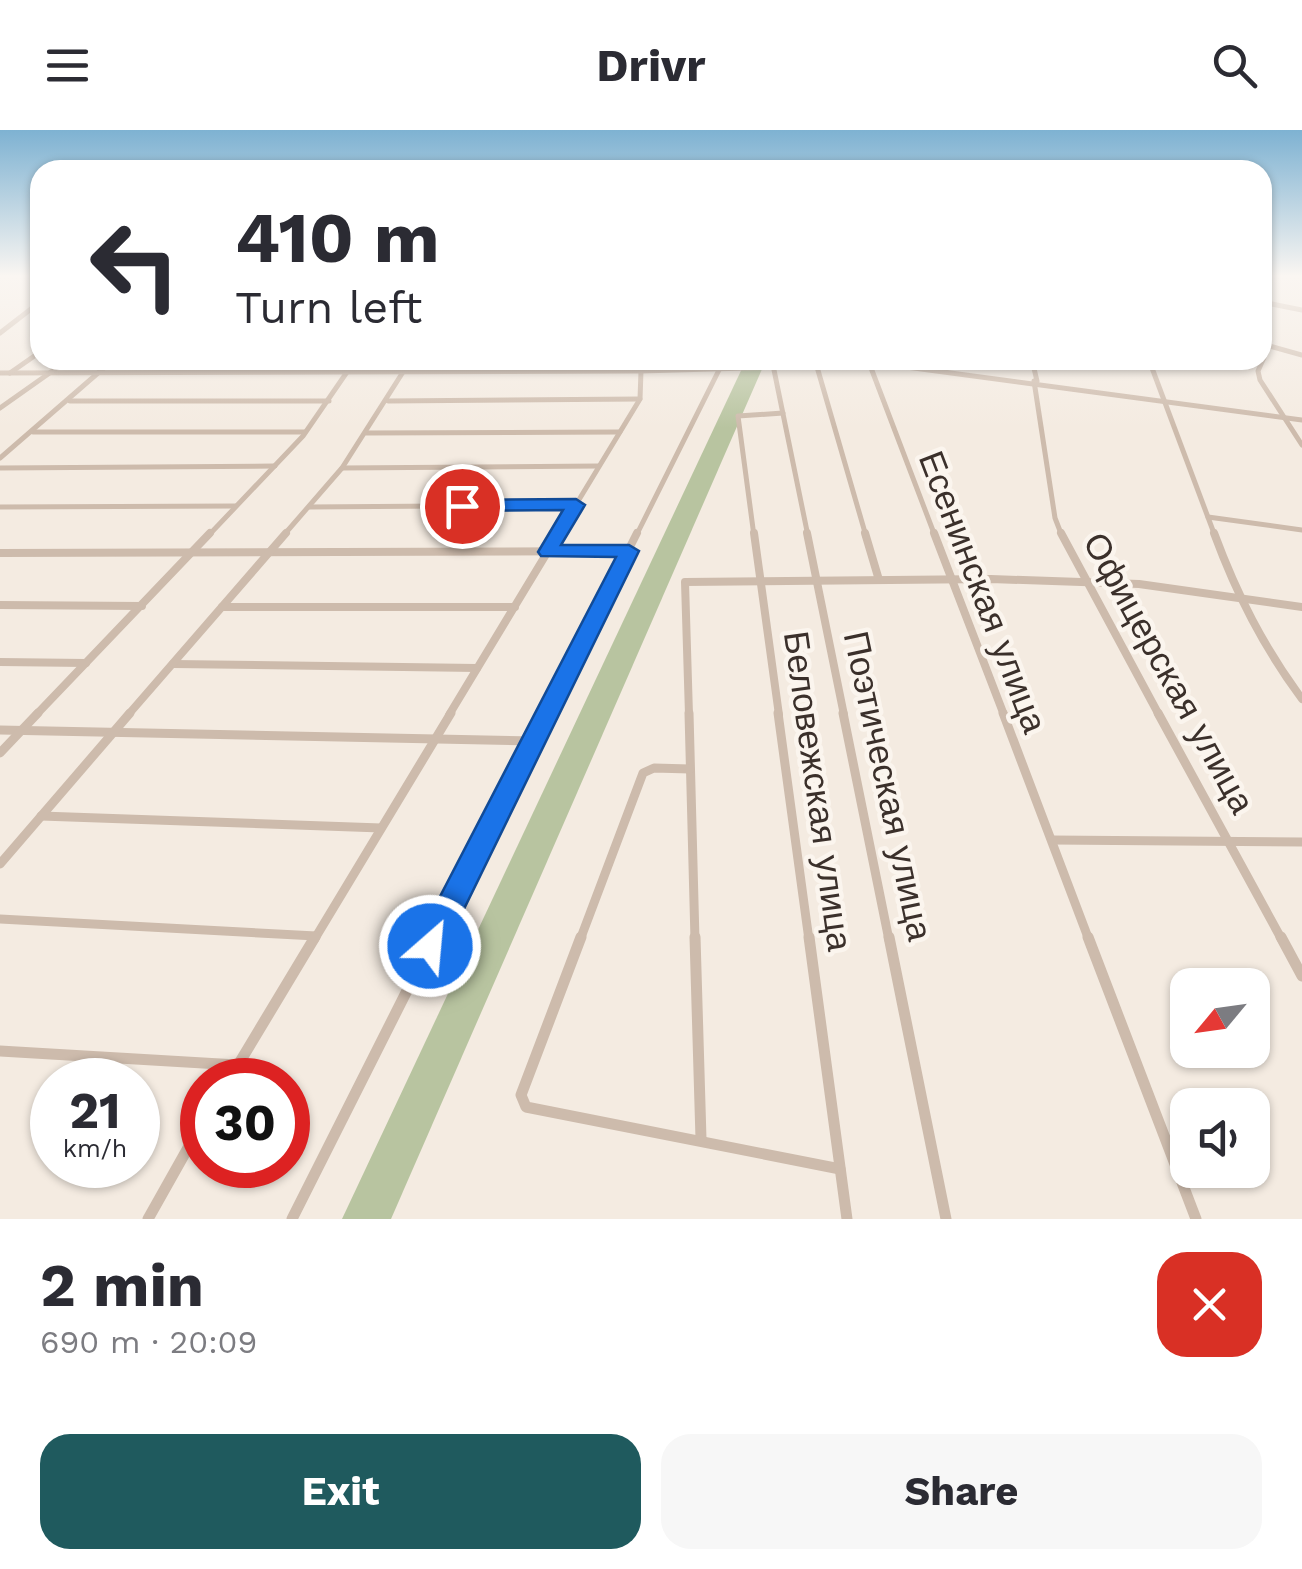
<!DOCTYPE html>
<meta charset="utf-8">
<style>
body{margin:0;font-family:"Work Sans",sans-serif;background:#f7f7f7;color:#2b2b33;height:100vh;display:flex;flex-direction:column;font-size:38px;white-space:nowrap}
*{box-sizing:border-box;margin:0}
p{font-size:32px;color:#7c7c81}
.icon{flex:none;width:55px;height:55px;fill:none;stroke:currentColor;stroke-width:2;stroke-linecap:round;stroke-linejoin:round}
.map{position:relative;height:1089px;overflow:hidden}
.sheet{display:flex;flex-direction:column;background:#fff;flex:1}
.sheet>*{flex:none}
.guide{position:absolute;left:30px;top:30px;width:1242px;height:210px;border-radius:30px;box-shadow:0 2px 8px #0004;background:#fff;color:#2b2b33;overflow:hidden}
.needle{width:65px;rotate:241deg}
.buttons{position:absolute;left:1170px;top:838px;display:grid;gap:20px}
.buttons a{display:grid;place-items:center;width:100px;height:100px;border-radius:20px;background:#fff;box-shadow:0 2px 8px #0004;font-size:50px}
.speed{position:absolute;left:30px;top:928px;display:flex;gap:20px;font-size:50px;font-weight:700;text-align:center}
.speed>*{display:grid;place-content:center;width:130px;height:130px;border-radius:50%;background:#fff;box-shadow:0 2px 8px #0004;line-height:1}
.speed small{font-size:25px;font-weight:400}
.speed .limit{border:15px solid #d22;background:#fff;color:#111}
.pin{position:absolute;display:grid;place-items:center;width:85px;height:85px;color:#fff;margin:-42px;border:5px solid #fff;border-radius:50%;box-shadow:0 2px 10px #0007}
.me{position:absolute;width:110px;margin:-55px;rotate:27deg;stroke-linejoin:round;filter:drop-shadow(0 0 8px #0008)}
.turn{display:flex;align-items:center;gap:35px;height:210px;padding:0 40px;font-size:45px}
.turn .icon{width:130px;height:130px;stroke-width:2.5}
.turn b{display:block;font-size:70px;line-height:85px}
.round{display:grid;place-items:center;flex:none;width:105px;height:105px;border-radius:30px;background:#f7f7f7}
.headline{display:flex;align-items:center;justify-content:space-between;height:170px;padding:0 40px}
h1{font-size:60px;font-weight:700;line-height:75px}
.action{display:flex;gap:20px;margin-top:auto;padding:20px 40px}
.action a{flex:1;height:115px;border-radius:30px;background:#1f5a5e;color:#fff;font-size:40px;font-weight:700;line-height:115px;text-align:center}
.action a+a{background:#f7f7f7;color:#2b2b33}
header{display:flex;justify-content:space-between;align-items:center;height:130px;padding:0 40px;background:#fff;font-size:45px;font-weight:700}
.map>svg:first-child{display:block}
</style>
<header><svg class="icon" aria-label="menu" viewBox="0 0 24 24"><path d="M4 6h16M4 12h16M4 18h16"/></svg>Drivr<svg class="icon" aria-label="search" viewBox="0 0 24 24"><circle cx="10" cy="10" r="6"/><path d="M15 15l6 6"/></svg></header>
<div class="map">
<svg width="1302" height="1089" viewBox="0 0 1302 1089">
<rect width="100%" height="100%" fill="#f4ebe1"/>
<polygon fill="#b8c4a0" points="746,230 766,230 391,1089 342,1089"/>
<g fill="none" stroke-linecap="round" stroke-linejoin="round">
<g stroke="#cdbbac" stroke-width="5">
<polyline points="1262,172 1302,180"/>
<polyline points="0,203 40,172"/>
<polyline points="1262,214 1302,225"/>
<polyline points="1269,216 1258,241 1260,250 1302,315"/>
<polyline points="815,230 866,406"/>
<polyline points="868,230 935,406"/>
<polyline points="1032,230 1037,251"/>
<polyline points="1149,230 1215,406"/>
<polyline points="869,232 1302,290"/>
<polyline points="818,233 869,233"/>
<polyline points="347,234 722,232"/>
<polyline points="773,235 808,406"/>
<polyline points="0,243 641,241 816,236"/>
<polyline points="10,243 40,222"/>
<polyline points="1034,251 1055,388 1062,406"/>
<polyline points="70,271 329,271"/>
<polyline points="388,271 640,269"/>
<polyline points="0,278 68,230"/>
<polyline points="33,302 305,302"/>
<polyline points="366,303 620,302"/>
<polyline points="0,328 113,230"/>
<polyline points="0,338 275,336"/>
<polyline points="342,338 599,336"/>
<polyline points="0,377 236,376"/>
<polyline points="309,377 576,375"/>
<polyline points="1208,387 1302,400"/>
<polyline points="208,406 303,306 347,242"/>
<polyline points="283,406 342,338 403,242"/>
<polyline points="557,406 640,269 641,241"/>
<polyline points="636,406 719,240 717,232"/>
<polyline points="754,406 738,286 783,283"/>
</g>
<g stroke="#cdbbac" stroke-width="8">
<polyline points="754,403 779,585"/>
<polyline points="807,403 844,585"/>
<polyline points="865,403 879,450"/>
<polyline points="934,403 1004,585"/>
<polyline points="1061,403 1159,585"/>
<path d="M1214 403C1237 465 1263 516 1302 569"/>
<polyline points="0,423 629,421"/>
<polyline points="0,475 142,476"/>
<polyline points="222,477 515,477"/>
<polyline points="0,532 86,533"/>
<polyline points="173,534 477,538"/>
<polyline points="36,585 210,403"/>
<polyline points="128,585 286,403"/>
<polyline points="449,585 559,403"/>
<polyline points="545,585 637,403"/>
<polyline points="689,585 685,452 991,449 1139,454 1302,477"/>
</g>
<g stroke="#cdbbac" stroke-width="9">
<polyline points="689,583 695,810"/>
<polyline points="778,583 809,810"/>
<polyline points="843,583 889,810"/>
<polyline points="1003,583 1089,810"/>
<polyline points="1158,583 1282,810"/>
<polyline points="0,600 534,611"/>
<polyline points="0,623 38,583"/>
<polyline points="41,686 381,698"/>
<polyline points="1052,710 1302,712"/>
<polyline points="0,734 130,583"/>
<polyline points="0,789 316,806"/>
<polyline points="314,810 451,583"/>
<polyline points="432,810 547,583"/>
<polyline points="580,810 643,643 654,638 690,639"/>
</g>
<g stroke="#cdbbac" stroke-width="11">
<polyline points="581,807 521,965 526,977 840,1039"/>
<polyline points="695,807 701,1009"/>
<polyline points="809,807 847,1089"/>
<polyline points="889,807 946,1089"/>
<polyline points="1088,807 1196,1089"/>
<polyline points="1281,807 1302,846"/>
<polyline points="0,921 237,935"/>
<polyline points="229,950 315,807"/>
<polyline points="148,1089 202,993"/>
<polyline points="292,1089 434,807"/>
</g>
</g>
<linearGradient id="sky" x2="0" y2="1"><stop stop-color="#7eb2d2"/><stop offset="0.49" stop-color="#faf6f2"/><stop offset="1" stop-color="#faf6f2" stop-opacity="0"/></linearGradient>
<rect width="1302" height="298" fill="url(#sky)"/>
<polygon fill="#1a73e8" stroke="#114b97" stroke-width="2.5" points="576,369 585,375 561,415 629,415 639,421 441,826 430,830 420,826 415,816 420,805 616,427 541,426 538,422 563,380 462,381 452,376 462,370"/>
<g text-anchor="middle" stroke-width="9" stroke-linejoin="round" paint-order="stroke">
<g font-size="35" fill="#3b302b" stroke="#fbf5ee">
<text transform="translate(983 462) rotate(69)" y="12">Есенинская улица</text>
<text transform="translate(1169 543) rotate(61)" y="12">Офицерская улица</text>
<text transform="translate(888 656) rotate(78)" y="12">Поэтическая улица</text>
<text transform="translate(818 661) rotate(82)" y="12">Беловежская улица</text>
</g>
</g>
</svg>
<div class="buttons">
<a><svg class="needle" viewBox="-14 -14 28 28"><path d="M0-13l5 13h-10z" fill="#e53935"/><path d="M0 13l5-13h-10z" fill="#7c7c81"/></svg></a>
<a><svg class="icon" aria-label="sound" viewBox="0 0 24 24"><path d="M4 9h4l5-4v14l-5-4H4zM17 9q2 3 0 6"/></svg></a>
</div>
<div class="speed"><div>21<small>km/h</small></div><div class="limit">30</div></div>
<div class="pin" style="left:462px;top:376px;background:#d93025"><svg class="icon" aria-label="arrive" viewBox="0 0 24 24"><path d="M6 21V4h12l-3 4 3 4H6"/></svg></div>
<svg class="me" style="left:430px;top:816px" viewBox="-20 -20 40 40"><circle r="17" fill="#1a73e8" stroke="#fff" stroke-width="3"/><path d="M0-11L8 9 0 5-8 9z" fill="#fff"/></svg>
<div class="guide">
<div class="turn"><svg class="icon" aria-label="left" viewBox="0 0 24 24"><path d="M17 20v-9H6M10 6l-5 5 5 5"/></svg><div><b>410 m</b>Turn left</div></div>
</div>
</div>
<section class="sheet">
<div class="headline"><div><h1>2 min</h1><p>690 m · 20:09</p></div><a class="round" style="background:#d93025;color:#fff"><svg class="icon" aria-label="close" viewBox="0 0 24 24"><path d="M6 6l12 12M18 6L6 18"/></svg></a></div>
<div class="action"><a>Exit</a><a>Share</a></div>
</section>
